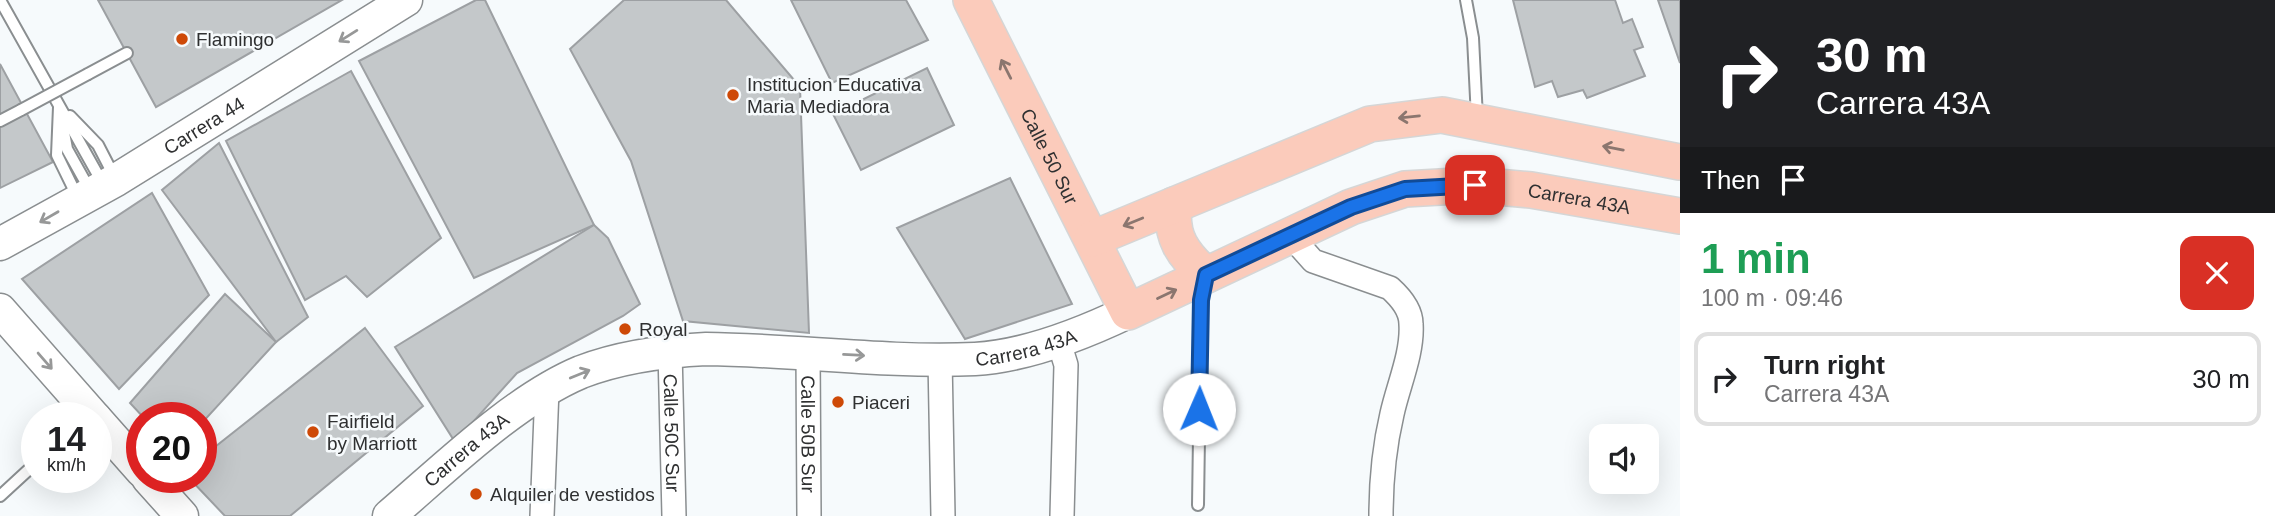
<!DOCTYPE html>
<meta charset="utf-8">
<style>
body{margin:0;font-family:Arial,sans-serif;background:#f2f2f2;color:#202124;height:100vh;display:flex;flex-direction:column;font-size:26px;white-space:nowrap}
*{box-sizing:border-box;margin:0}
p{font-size:23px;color:#757577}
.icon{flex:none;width:38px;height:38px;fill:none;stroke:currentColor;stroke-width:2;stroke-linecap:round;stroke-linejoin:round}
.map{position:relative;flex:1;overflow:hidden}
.drawer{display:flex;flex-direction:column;background:#fff;width:595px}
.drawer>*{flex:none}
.banner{background:#202124;color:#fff;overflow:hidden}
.buttons{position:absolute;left:1589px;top:424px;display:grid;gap:14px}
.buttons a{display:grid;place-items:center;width:70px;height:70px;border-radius:14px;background:#fff;box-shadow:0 7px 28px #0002;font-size:35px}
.speed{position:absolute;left:21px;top:402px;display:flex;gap:14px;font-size:35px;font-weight:700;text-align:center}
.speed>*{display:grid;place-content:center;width:91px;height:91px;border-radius:50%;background:#fff;box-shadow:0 7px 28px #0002;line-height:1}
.speed small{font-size:18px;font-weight:400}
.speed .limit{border:10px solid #d22;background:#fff;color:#111}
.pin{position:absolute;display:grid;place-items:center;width:60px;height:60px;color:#fff;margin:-30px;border-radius:14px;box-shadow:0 4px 10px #0006}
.me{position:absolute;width:77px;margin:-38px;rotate:1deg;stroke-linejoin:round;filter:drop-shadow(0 0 5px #0008)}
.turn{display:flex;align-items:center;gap:24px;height:147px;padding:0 21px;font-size:32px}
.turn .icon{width:91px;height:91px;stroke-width:2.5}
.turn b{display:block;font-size:49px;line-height:60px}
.then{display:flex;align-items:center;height:66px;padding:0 21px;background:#0003;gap:14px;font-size:26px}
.round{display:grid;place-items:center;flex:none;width:74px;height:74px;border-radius:14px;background:#f2f2f2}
.summary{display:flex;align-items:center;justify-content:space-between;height:119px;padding:0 21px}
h1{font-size:42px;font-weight:800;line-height:52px;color:#1e9e55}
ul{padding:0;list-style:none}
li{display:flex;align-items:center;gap:21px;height:94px;margin:0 14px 10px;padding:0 7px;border:4px solid #e0e0e0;border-radius:14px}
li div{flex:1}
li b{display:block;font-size:26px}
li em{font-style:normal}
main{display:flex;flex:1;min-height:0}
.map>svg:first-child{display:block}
</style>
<main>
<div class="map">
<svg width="1680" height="516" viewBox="0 0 1680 516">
<rect width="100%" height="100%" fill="#f6fafc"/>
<g fill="#c4c8ca" stroke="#9da0a3" stroke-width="2">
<polygon points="98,0 342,0 156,107"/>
<polygon points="476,0 485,0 594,225 474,278 359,61"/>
<polygon points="624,0 726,0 800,87 809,333 683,321 631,161 570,49"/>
<polygon points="791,0 906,0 928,40 832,83"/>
<polygon points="1513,0 1615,0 1623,23 1632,19 1643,47 1634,50 1645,76 1587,98 1583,90 1558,97 1552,81 1535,87"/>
<polygon points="1658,0 1680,0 1680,63"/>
<polygon points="0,64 53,162 0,188"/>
<polygon points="927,68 954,125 861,170 833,114"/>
<polygon points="351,71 441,238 367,297 346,276 305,300 226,141"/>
<polygon points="219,143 308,317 276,342 162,190"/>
<polygon points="1010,178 1072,304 965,339 897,228"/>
<polygon points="152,193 209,295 119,389 22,279"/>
<polygon points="594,225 608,238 640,304 623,316 517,373 455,442 395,347"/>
<polygon points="225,294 276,342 201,424 201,418 144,418 130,403"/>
<polygon points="365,328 423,406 290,516 225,516 189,478 201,478 201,458"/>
</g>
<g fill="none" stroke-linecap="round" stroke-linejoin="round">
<g stroke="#8a8e90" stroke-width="14">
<g id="service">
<polyline points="0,0 103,184"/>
<polyline points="1466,0 1473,38 1477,118"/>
<polyline points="88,74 127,53"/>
<polyline points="59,107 57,155 78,198"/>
<polyline points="70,116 98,145 114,176"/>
<polyline points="0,121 21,110"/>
<polyline points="63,127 67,149 91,192"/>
<polyline points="0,496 37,462"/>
<polyline points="1198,505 1201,300 1204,285"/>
</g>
</g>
<g stroke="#8a8e90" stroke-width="26">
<g id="minor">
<path d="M1290 235 1313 261 1390 288C1400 297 1411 309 1411 324 1413 353 1398 386 1392 414 1384 448 1381 482 1381 516"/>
<polyline points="1058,339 1066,365 1062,516"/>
<path id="s1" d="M670 351 674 516"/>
<path id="s2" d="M808 352 809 516"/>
<polyline points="940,359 943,516"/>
<polyline points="542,516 547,389"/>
</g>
</g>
<g stroke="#8a8e90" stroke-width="35">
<g id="secondary">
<path id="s3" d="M0 244 116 180 406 0"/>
<polyline points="0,310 95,418"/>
<polyline points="96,419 142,471"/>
<polyline points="148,478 182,516"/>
<path id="s4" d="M389 516C444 469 514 400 581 372 620 357 664 351 706 349 795 350 886 363 975 359 1027 356 1082 334 1128 312"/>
</g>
</g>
<g stroke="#d5d6d6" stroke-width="38">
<g id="primary">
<path id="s5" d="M971 0 1128 312 1351 207 1405 189 1475 185 1531 190 1680 216"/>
<path d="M1174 205C1170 237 1183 255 1206 275"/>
<polyline points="1092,239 1370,124 1442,115 1680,162"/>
</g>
</g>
<use href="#service" stroke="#fff" stroke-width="10"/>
<use href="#minor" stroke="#fff" stroke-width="23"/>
<use href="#secondary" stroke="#fff" stroke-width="32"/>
<use href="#primary" stroke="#fbcbbb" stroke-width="35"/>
<g stroke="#8a8e90" stroke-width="14" stroke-linecap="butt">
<polyline id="service-bridge" points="21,110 88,74"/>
</g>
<use href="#service-bridge" stroke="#fff" stroke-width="10"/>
</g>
<defs><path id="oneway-shaft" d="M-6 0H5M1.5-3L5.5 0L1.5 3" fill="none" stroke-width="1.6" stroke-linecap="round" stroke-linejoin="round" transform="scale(1.75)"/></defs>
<g stroke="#979898">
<use href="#oneway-shaft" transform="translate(348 36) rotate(148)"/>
<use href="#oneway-shaft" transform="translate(49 217) rotate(150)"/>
<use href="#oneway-shaft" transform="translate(854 355) rotate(3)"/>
<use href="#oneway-shaft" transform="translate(45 361) rotate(49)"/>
<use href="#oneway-shaft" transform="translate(580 374) rotate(-22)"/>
</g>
<g stroke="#8b766f">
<use href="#oneway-shaft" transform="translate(1006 69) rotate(-117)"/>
<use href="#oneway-shaft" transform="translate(1409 117) rotate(174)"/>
<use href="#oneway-shaft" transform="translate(1613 148) rotate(-169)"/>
<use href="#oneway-shaft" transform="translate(1133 222) rotate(158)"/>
<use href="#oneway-shaft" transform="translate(1167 294) rotate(-25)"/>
</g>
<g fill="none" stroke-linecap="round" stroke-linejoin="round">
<g stroke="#114b97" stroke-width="18">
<polyline id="route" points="1199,409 1201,300 1206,275 1351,207 1405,189 1475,185"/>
</g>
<use href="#route" stroke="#1a73e8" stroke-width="12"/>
</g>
<g fill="#ce4907" stroke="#f6fafc" stroke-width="2.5">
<circle cx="182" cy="39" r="7"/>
<circle cx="733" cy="95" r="7"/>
<circle cx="625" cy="329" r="7"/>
<circle cx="838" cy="402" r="7"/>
<circle cx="313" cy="432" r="7"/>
<circle cx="476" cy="494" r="7"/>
</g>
<g text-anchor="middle" stroke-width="5" stroke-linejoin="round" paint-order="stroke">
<g font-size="19" fill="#2f3031" stroke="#f6fafc" text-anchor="start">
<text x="196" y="46">Flamingo</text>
<text x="747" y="91">Institucion Educativa<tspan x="747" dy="22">Maria Mediadora</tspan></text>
<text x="639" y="336">Royal</text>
<text x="852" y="409">Piaceri</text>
<text x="327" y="428">Fairfield<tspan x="327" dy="22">by Marriott</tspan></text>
<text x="490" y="501">Alquiler de vestidos</text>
</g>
<g font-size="19" fill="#2f3031" stroke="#f6fafc">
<text dy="7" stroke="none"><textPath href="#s3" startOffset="236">Carrera 44</textPath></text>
<text dy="7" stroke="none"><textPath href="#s5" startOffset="175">Calle 50 Sur</textPath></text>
<text dy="7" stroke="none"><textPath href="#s5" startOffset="828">Carrera 43A</textPath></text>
<text dy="7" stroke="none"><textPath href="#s4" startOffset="690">Carrera 43A</textPath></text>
<text dy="7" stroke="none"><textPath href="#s1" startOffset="82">Calle 50C Sur</textPath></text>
<text dy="7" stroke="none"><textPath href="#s2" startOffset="82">Calle 50B Sur</textPath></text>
<text dy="7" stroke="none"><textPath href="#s4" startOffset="102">Carrera 43A</textPath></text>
</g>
</g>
</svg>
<div class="buttons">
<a><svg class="icon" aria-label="sound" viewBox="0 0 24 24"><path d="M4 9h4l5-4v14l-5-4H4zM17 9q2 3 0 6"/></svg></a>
</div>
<div class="speed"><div>14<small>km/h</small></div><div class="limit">20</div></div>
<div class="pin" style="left:1475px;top:185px;background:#d93025"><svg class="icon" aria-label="arrive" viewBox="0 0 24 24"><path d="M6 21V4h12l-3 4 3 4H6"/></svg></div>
<svg class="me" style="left:1199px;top:409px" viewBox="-20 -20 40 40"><circle r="19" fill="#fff"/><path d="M0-13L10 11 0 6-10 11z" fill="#1a73e8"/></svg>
</div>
<section class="drawer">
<div class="banner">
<div class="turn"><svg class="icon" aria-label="right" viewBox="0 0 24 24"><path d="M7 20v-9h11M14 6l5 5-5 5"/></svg><div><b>30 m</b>Carrera 43A</div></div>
<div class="then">Then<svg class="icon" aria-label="arrive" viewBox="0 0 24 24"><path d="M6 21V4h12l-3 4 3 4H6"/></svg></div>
</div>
<div class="summary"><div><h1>1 min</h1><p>100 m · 09:46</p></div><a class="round" style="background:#d93025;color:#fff"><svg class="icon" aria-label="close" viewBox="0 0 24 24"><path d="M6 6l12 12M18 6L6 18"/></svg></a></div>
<ul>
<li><svg class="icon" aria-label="right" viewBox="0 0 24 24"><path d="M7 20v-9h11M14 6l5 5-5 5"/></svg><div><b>Turn right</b><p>Carrera 43A</p></div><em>30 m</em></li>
</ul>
</section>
</main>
